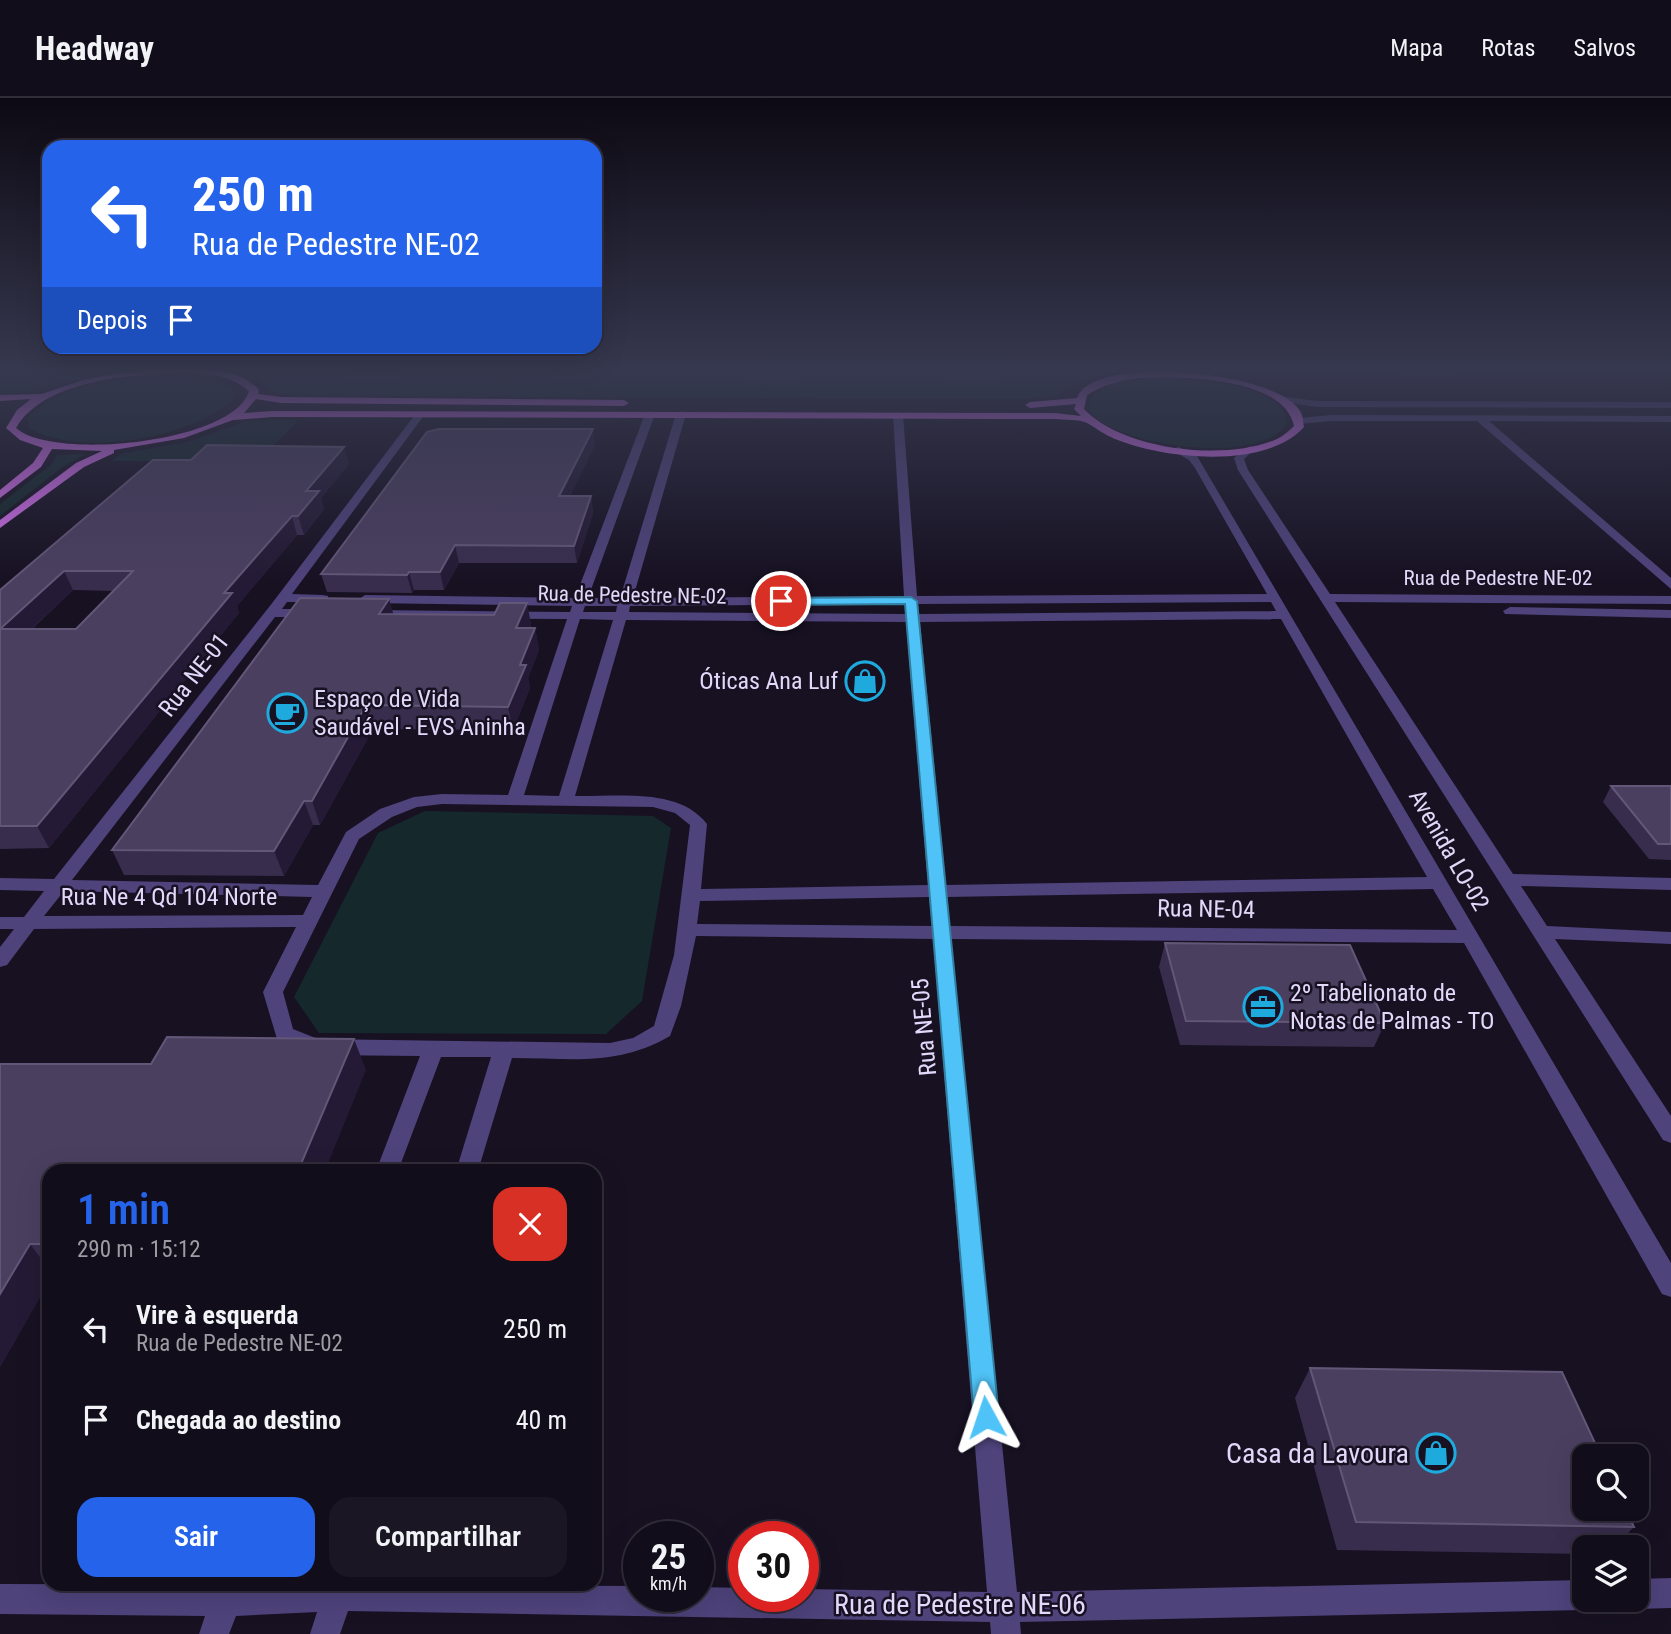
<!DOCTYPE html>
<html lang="pt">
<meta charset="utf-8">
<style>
body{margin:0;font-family:"Roboto Condensed",sans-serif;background:#1a1623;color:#f1f3f6;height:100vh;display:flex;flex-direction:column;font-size:26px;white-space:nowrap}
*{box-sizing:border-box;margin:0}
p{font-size:23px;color:#9c9ca2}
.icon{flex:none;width:38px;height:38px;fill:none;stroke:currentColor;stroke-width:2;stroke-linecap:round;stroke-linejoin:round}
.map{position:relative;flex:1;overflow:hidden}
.sheet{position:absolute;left:42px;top:1066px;width:560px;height:427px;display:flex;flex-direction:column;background:#110d1a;border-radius:21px;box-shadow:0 7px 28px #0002,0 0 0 2px #302d39}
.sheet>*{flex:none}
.banner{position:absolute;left:42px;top:42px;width:560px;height:214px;border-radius:21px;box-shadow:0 7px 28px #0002,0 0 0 2px #302d39;background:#2563eb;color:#fff;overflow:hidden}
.fabs{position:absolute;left:1572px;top:1346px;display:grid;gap:14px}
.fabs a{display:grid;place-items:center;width:77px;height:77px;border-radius:14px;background:#110d1a;box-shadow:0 7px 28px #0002,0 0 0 2px #302d39;font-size:35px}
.speed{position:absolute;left:623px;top:1423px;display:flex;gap:14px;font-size:35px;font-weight:700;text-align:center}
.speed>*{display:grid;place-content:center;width:91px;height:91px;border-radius:50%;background:#110d1a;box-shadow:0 7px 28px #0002,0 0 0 2px #302d39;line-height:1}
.speed small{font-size:18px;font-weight:400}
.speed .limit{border:10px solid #d22;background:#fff;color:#111}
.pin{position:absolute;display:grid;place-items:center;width:60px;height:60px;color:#fff;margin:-30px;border:4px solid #fff;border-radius:50%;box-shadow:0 2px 7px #0007}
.me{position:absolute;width:77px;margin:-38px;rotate:355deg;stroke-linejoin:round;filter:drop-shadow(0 0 5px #0008)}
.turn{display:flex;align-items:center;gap:24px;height:147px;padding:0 35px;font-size:32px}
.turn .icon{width:91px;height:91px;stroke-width:2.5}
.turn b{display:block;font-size:49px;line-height:60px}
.then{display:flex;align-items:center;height:66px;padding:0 35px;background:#0003;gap:14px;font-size:26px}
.round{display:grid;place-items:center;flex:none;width:74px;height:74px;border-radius:21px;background:#1a1623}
.overview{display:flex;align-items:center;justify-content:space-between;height:119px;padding:0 35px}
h1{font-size:42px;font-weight:600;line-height:52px;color:#2563eb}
.cta{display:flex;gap:14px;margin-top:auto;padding:14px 35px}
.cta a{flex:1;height:80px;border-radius:21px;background:#2563eb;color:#fff;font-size:28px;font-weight:600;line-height:80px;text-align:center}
.cta a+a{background:#1a1623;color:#f1f3f6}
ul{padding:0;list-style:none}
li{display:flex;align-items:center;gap:21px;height:91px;padding:0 35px}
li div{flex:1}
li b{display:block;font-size:26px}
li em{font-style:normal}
header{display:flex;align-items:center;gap:42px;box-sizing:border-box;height:98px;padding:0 35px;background:#110d1a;border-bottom:2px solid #302d39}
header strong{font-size:33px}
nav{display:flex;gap:38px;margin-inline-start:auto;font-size:24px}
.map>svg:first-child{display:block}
</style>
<header>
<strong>Headway</strong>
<nav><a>Mapa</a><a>Rotas</a><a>Salvos</a></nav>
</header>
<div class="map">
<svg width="1671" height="1536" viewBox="0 0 1671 1536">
<rect width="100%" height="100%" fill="#171122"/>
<g fill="#15282b">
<polygon points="0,269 146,269 82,281 34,294 0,297"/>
<polygon points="225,269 1129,269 1079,284 1058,298 1029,301 293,298 272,294 256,280"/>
<path d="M179 277 223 285 233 292V302C193 340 76 360 29 330L28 319C66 282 129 279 179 277Z"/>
<path d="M1150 280C1177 279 1291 285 1286 326 1261 368 1117 349 1090 314V302C1103 284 1130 282 1150 280Z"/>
<polygon points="299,322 256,364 111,363 123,355 189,344 246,323"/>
<polygon points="85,356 61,370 0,418 0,406 52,366 57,357"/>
<polygon points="425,713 653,718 671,730 642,903 606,936 319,935 294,899 378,735"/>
</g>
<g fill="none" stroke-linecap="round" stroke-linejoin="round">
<g fill="#4e437b" fill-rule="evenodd">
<polygon points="155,269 167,269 151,276 147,273"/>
<polygon points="1279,298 1317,303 1671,304 1671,310 1317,309 1276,303 1274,301"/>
<path d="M650 313 655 316 588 500H620L676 316 681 313 686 316 633 500 904 498 893 317 898 314 903 317 917 498 1267 496 1195 370 1189 362 1170 351 1179 349 1197 358 1671 1165V1199L1662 1196 1464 845 951 841 1017 1494 1584 1482V1502H1597L1595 1508 1584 1512 1020 1524 1021 1536H991L990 1524 348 1513 340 1536H310L317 1514 236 1518 229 1536H199L205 1518 0 1516V1486L639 1488V1498H698V1489L744 1490V1498H803V1491L987 1494 933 841 696 838 681 908 670 938C616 969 572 960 512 960L478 1073H456L491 959H441L398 1073H376L420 958 316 957 277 941 263 894 296 829 34 831 7 867 0 869V849L14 831H0V819H24L44 793 0 792V780L54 781 273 504 417 314 420 313 425 316 292 496 323 497 328 498V504H287L282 511H310L317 515 310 519H275L72 782 318 787 346 734 380 711 414 699 442 696 508 697 567 521 370 520 363 516 370 512 570 514 572 508 365 505 359 501 365 497 575 500 645 316ZM1271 504 1276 513 919 516 918 506ZM905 506 906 516 629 514 630 508ZM585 508H617L616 514H583ZM580 521 613 522 559 698 524 697ZM1281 521 1427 779 946 787 920 524ZM626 522 906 524 928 787 701 791 707 726C679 689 617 699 575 698ZM442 706 653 709 675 715 690 727 674 857 654 928 633 940 610 945 318 941 293 931 283 894 359 741 392 719 417 709ZM1433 791 1457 832 950 828 947 799ZM64 793 312 799 303 817 44 818ZM929 799 932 828 697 826 700 803Z"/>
<polygon points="1332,317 1671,318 1671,324 1489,323 1671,480 1671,491 1477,323 1332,323 1299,326 1294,323 1299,320"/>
<polygon points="1250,348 1255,351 1244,361 1248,372 1330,496 1671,498 1671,506 1335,504 1513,776 1671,780 1671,792 1521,788 1547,828 1671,834 1671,846 1555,841 1671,1018 1671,1045 1663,1042 1238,372 1234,360"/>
<polygon points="1510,509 1671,512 1671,520 1505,516 1503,513"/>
<polygon points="1671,1480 1671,1510 1636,1511 1625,1507 1623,1502 1636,1502 1636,1481"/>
</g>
<path fill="#d26eeb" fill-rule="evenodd" d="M182 269C209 271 239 271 259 292L258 296 281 299 624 302 629 305 624 308 281 305 256 301 244 315 272 313 1055 315 1081 318 1074 311 1076 306 1030 310 1025 307 1030 304 1077 300C1093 255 1277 273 1300 313 1303 317 1303 324 1304 329 1265 372 1164 361 1115 341 1105 337 1096 330 1087 325 1079 321 1064 322 1055 321L272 319 233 322 184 340 114 352V355L84 369 0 430V422L76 365 102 353 52 351 41 369 0 400V392L33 365 43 350 20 342 6 330 17 312 31 301 0 303V297L42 296 83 282 113 276ZM182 275C206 276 230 276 249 293 234 345 53 363 16 330 45 281 131 277 182 275ZM1138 280C1179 278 1284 278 1294 328 1289 333 1283 338 1277 341 1225 364 1123 352 1084 311L1087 297C1103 287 1119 283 1138 280Z"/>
</g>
<g fill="#392d4e" fill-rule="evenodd">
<polygon points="344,269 413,269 403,281 347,281"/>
<polygon points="550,269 611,269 606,281 552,281"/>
<polygon points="747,269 798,269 797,281 747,281"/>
<polygon points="945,269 1000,269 998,283 948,282"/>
<polygon points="1391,269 1459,269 1456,277 1400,277"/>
<polygon points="595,347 570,398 591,398 593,415 577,465 459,465 444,492 414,492 412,495 327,494 321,476"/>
<path d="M349 366 321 400 324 411 304 437H297L237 508 239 515 49 750 0 751V492ZM73 492 114 493 76 531H32Z"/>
<polygon points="389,501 393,516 494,517 527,505 531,527 530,530 535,530 539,552 528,580 530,590 513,632 373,631 320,727 313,727 284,778 124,777 112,752"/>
<polygon points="1611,688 1671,688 1671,762 1649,761 1603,704"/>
<polygon points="1165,845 1385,925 1374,949 1180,947 1159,869"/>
<polygon points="0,966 366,972 49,1073 49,1183 0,1269"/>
<polygon points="1310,1270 1634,1429 1614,1449 1584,1449 1584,1456 1337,1452 1295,1300"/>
</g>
<g fill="#241a35">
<polygon points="401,269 413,269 403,281"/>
<polygon points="605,269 611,269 606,281"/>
<polygon points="593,331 595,347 562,415 559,398"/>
<polygon points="344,349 349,366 321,400 324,411 304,437 298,418 306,393"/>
<polygon points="591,398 593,415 577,465 574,448"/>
<polygon points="292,418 297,437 237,508 239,515 49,750 37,728 224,495"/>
<polygon points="455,447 459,465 444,492 440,474"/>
<polygon points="64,473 73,492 10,551 0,531"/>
<polygon points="409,474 414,492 412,495 407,477"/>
<polygon points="389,501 395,522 379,516"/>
<polygon points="527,505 531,527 520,552 516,530"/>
<polygon points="535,530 539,552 528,580 530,590 513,632 508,609 520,567"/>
<polygon points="366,607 373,631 320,727 312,703"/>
<polygon points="304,703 313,727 284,778 274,753"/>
<polygon points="354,941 366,972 325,1073 298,1073"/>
<polygon points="30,1146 49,1171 49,1183 0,1269 0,1196"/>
</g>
<g fill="#4b3f60" stroke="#635778" stroke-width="2" fill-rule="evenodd">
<polygon points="439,331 593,331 559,398 591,398 574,448 455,447 440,474 409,474 407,477 321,476 427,334"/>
<path d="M207 347 344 349 306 393H319L298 418H292L224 495H232L37 728H0V492L153 362H191ZM64 473H133L76 531H0Z"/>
<polygon points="300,500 389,501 379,516 494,517 500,505 527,505 516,530 535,530 520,567 526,567 508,609 366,607 312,703 304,703 274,753 112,752"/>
<polygon points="1611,688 1671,688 1671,746 1658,746"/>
<polygon points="1165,845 1350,847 1385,925 1186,923"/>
<polygon points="167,939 354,941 298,1073 49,1073 49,1146 30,1146 0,1196 0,966 151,966"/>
<polygon points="1310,1270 1562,1274 1601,1358 1584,1358 1584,1410 1625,1410 1634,1429 1356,1424"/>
</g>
<linearGradient id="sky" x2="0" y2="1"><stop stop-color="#0d0913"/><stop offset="0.56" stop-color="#36384f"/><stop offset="1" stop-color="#36384f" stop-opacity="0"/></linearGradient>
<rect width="1671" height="484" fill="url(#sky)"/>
<polygon fill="#4fc3f7" stroke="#337fa1" stroke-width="2" points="911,499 917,503 999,1319 995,1328 986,1332 978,1328 974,1319 905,506 781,507 776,503 781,500"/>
<defs>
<g id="shop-ring" transform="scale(2.0125)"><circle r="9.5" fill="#171122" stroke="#1faade" stroke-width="1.5"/><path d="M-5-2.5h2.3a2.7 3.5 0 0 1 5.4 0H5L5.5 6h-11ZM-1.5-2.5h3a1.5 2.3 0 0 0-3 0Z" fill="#1faade"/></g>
<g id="cafe-ring" transform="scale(2.0125)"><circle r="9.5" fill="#171122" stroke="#1faade" stroke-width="1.5"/><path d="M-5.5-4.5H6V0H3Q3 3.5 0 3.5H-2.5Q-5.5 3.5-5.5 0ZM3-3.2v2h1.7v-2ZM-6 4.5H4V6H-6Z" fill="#1faade"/></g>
<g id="office-ring" transform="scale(2.0125)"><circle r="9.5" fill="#171122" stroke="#1faade" stroke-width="1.5"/><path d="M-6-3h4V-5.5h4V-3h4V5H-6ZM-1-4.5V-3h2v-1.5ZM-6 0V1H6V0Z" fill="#1faade"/></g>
</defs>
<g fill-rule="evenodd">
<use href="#shop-ring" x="865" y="583"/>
<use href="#cafe-ring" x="287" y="615"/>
<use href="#office-ring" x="1263" y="909"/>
<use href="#shop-ring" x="1436" y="1355"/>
</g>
<g text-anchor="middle" stroke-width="5" stroke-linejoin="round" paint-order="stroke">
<g font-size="21" fill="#e2d8fa" stroke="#171122">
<text x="1498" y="487">Rua de Pedestre NE-02</text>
<text transform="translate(632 497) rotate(1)" y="7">Rua de Pedestre NE-02</text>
</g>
<g font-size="24" fill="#e2d8fa" stroke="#171122">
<text transform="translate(194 577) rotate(-52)" y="8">Rua NE-01</text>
<text transform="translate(1449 752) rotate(60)" y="8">Avenida LO-02</text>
<text x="169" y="807">Rua Ne 4 Qd 104 Norte</text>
<text transform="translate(1206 811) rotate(1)" y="8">Rua NE-04</text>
<text transform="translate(924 929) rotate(-95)" y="8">Rua NE-05</text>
</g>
<g font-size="24" fill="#e2d8fa" stroke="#171122" text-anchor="start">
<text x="838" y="591" text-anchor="end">Óticas Ana Luf</text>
<text x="314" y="609">Espaço de Vida<tspan x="314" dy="28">Saudável - EVS Aninha</tspan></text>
<text x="1290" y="903">2º Tabelionato de<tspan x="1290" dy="28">Notas de Palmas - TO</tspan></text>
</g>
<g font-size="28" fill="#e2d8fa" stroke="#171122" text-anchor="end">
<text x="1409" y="1365">Casa da Lavoura</text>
</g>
<g font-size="28" fill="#e2d8fa" stroke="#171122">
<text x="960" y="1516">Rua de Pedestre NE-06</text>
</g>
</g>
</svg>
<div class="fabs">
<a><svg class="icon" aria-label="search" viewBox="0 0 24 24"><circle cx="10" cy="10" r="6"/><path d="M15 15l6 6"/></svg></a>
<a><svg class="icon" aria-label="layers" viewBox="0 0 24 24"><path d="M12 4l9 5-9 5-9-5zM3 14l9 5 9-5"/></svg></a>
</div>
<div class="speed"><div>25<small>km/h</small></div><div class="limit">30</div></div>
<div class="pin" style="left:781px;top:503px;background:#d93025"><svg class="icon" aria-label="arrive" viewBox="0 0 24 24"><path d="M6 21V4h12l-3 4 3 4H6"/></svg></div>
<svg class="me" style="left:986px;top:1319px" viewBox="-20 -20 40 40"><path d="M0-17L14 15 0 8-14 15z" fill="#4fc3f7" stroke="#fff" stroke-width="4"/></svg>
<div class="banner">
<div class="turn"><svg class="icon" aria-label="left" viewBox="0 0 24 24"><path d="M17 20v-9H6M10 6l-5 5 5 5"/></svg><div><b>250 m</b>Rua de Pedestre NE-02</div></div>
<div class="then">Depois<svg class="icon" aria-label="arrive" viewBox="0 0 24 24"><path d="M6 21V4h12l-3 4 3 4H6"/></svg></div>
</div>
<section class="sheet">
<div class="overview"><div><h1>1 min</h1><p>290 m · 15:12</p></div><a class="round" style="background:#d93025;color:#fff"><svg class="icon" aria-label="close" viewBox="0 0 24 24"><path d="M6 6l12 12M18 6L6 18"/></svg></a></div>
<ul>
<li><svg class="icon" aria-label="left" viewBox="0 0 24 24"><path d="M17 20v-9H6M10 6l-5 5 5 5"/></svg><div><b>Vire à esquerda</b><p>Rua de Pedestre NE-02</p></div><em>250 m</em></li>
<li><svg class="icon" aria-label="arrive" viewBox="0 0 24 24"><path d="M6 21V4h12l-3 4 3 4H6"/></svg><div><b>Chegada ao destino</b></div><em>40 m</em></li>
</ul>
<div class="cta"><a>Sair</a><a>Compartilhar</a></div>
</section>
</div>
